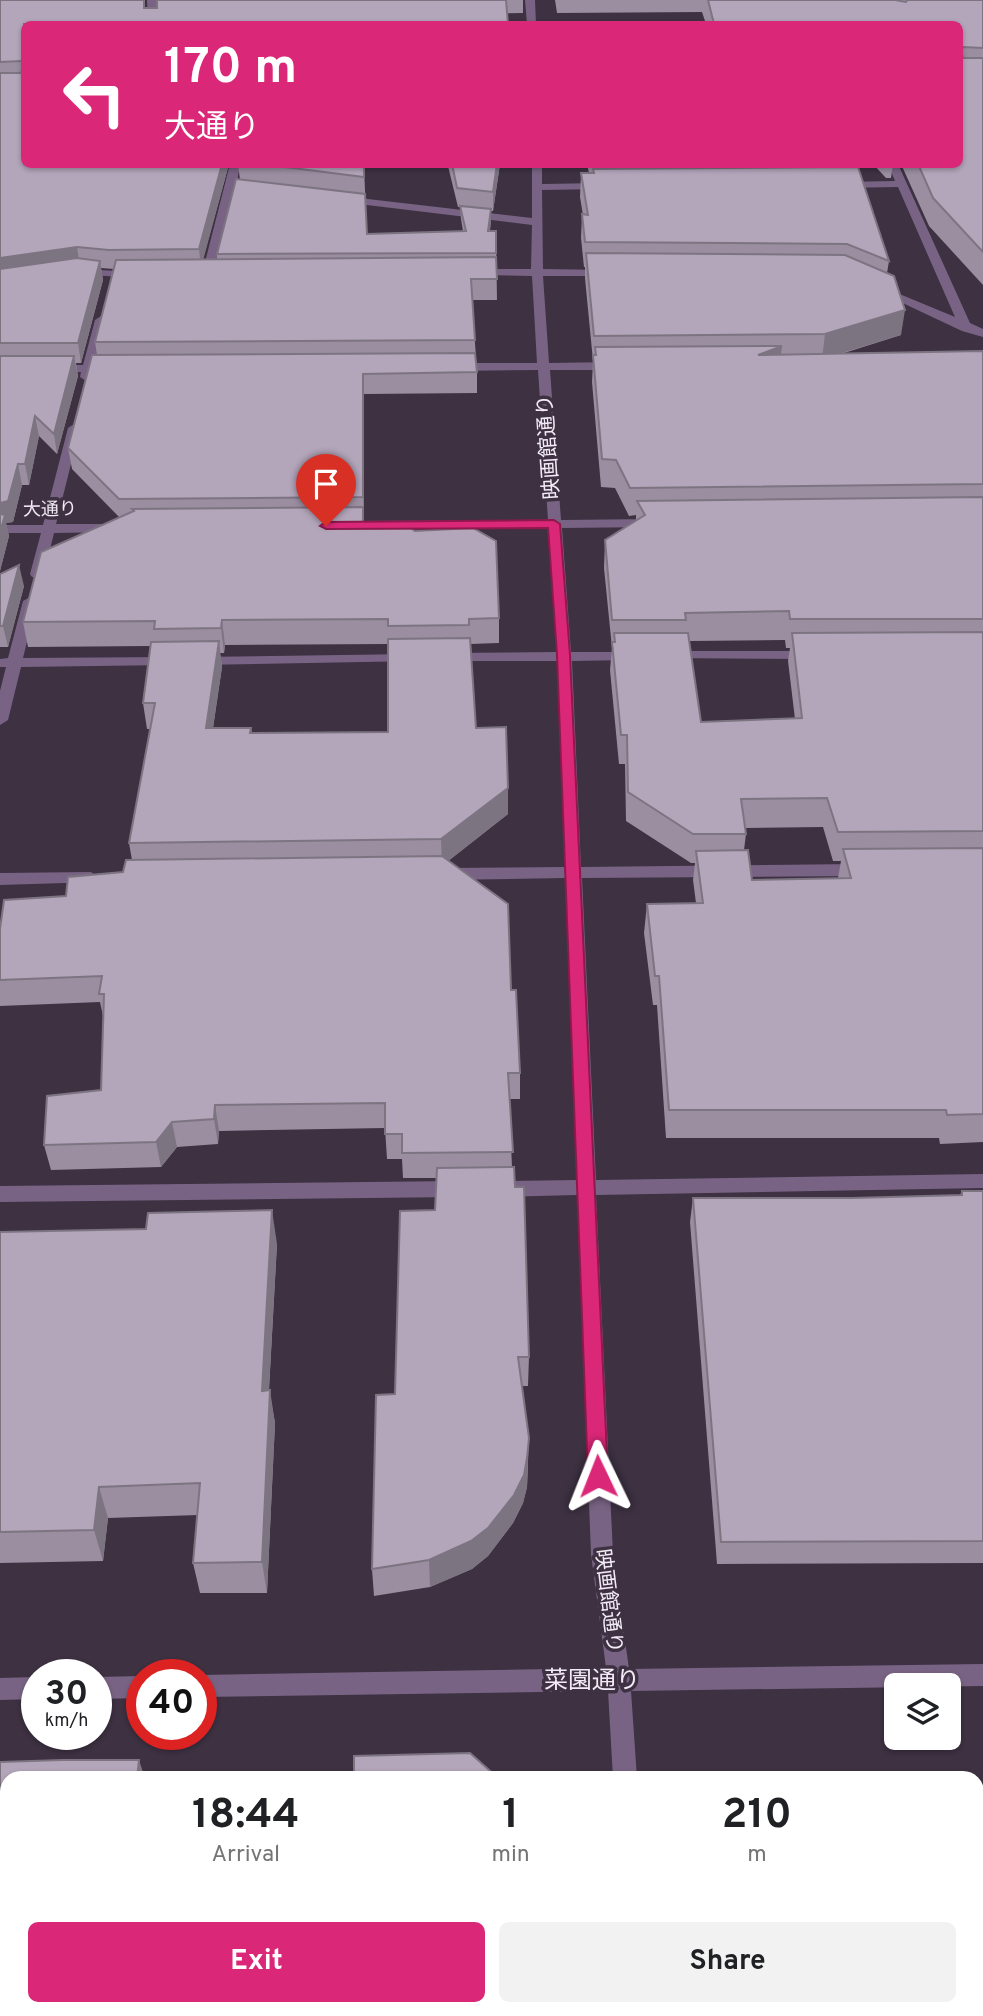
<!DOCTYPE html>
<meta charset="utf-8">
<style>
body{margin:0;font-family:Overpass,"Noto Sans JP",sans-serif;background:#f2f2f2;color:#202124;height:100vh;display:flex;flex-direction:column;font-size:26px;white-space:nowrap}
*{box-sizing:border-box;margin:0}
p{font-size:23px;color:#757577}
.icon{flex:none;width:38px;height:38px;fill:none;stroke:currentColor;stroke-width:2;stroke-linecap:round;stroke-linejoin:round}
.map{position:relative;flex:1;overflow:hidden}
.side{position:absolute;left:0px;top:1771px;width:984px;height:245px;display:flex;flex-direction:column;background:#fff;border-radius:21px 21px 0 0;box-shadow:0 2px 5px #0004}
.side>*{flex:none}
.banner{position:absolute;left:21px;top:21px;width:942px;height:147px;border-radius:10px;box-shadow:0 2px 5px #0004;background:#db2777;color:#fff;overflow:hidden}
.buttons{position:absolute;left:884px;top:1673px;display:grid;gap:14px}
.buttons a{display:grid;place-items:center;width:77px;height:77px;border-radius:10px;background:#fff;box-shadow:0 2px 5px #0004;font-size:35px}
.speed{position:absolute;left:21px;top:1659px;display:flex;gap:14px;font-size:35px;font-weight:700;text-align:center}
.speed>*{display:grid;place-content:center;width:91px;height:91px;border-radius:50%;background:#fff;box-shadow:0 2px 5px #0004;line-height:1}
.speed small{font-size:18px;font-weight:400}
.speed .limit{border:10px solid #d22;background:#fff;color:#111}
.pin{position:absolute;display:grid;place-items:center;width:60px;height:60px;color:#fff;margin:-72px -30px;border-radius:50% 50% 50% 0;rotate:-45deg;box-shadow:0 0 7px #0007}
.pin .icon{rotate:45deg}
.me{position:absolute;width:77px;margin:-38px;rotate:358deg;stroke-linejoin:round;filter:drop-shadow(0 0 5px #0008)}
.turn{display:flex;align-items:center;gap:24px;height:147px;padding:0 28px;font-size:32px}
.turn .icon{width:91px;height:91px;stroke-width:2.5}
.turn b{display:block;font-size:49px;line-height:60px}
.eta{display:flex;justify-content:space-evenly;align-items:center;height:119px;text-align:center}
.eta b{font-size:42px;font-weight:700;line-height:49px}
.button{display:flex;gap:14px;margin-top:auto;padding:14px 28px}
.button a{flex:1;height:80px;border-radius:10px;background:#db2777;color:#fff;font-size:28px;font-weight:700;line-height:80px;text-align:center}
.button a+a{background:#f2f2f2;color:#202124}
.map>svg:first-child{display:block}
</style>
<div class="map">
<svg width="983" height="2016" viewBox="0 0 983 2016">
<rect width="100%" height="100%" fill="#3d3142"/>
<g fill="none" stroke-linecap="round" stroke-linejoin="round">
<g fill="#796384" fill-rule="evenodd">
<polygon points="147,0 157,0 157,24 148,24"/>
<polygon points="525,0 535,0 536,24 527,24"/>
<polygon points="230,164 240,164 237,183 263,189 258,192 235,190 214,274 208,277 202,274"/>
<polygon points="532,164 542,164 542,184 603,183 608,186 603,189 542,190 543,269 608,270 614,273 608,276 543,276 549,363 616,362 622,366 616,370 550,370 561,520 654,519 661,523 654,527 562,528 571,652 633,652 640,656 633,660 572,661 581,867 861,864 869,870 861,876 582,878 596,1180 983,1174 983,1188 596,1195 613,1554 629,1669 983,1664 983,1686 631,1691 637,1778 613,1778 608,1691 201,1697 201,1675 606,1668 591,1554 577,1195 500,1197 493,1194 490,1189 493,1184 500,1181 577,1180 565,878 444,880 436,874 444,868 565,867 557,661 448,661 441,657 448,653 557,652 548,528 343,529 336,525 343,521 548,520 538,370 455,371 449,367 455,363 537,363 532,276 475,275 469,272 475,269 531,269 532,225 342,202 337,199 342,196 532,218"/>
<polygon points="888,164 898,164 970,323 983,329 983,337 962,331 875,290 885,288 955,317 898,187 841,188 836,185 841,182 895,181"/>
<polygon points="80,269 136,272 142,275 136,278 76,274 74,272"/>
<polygon points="101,316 107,320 95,365 116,365 116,371 93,372 90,380 86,381 80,377 81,372 48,372 48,366 52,365 83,365 95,320"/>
<polygon points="74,424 80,428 56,524 119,524 126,528 119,532 54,533 44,574 37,578 32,577 30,574 41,533 0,533 0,525 43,525 68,428"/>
<polygon points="30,597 37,601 23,658 171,657 178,661 171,665 21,667 8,720 0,725 0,691 6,667 0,667 0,659 8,658 23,601"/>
<polygon points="668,651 812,651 819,655 812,659 663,658 661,655"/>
<polygon points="413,654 420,658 418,661 199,665 192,661 199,657"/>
<polygon points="91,872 99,878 97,882 0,885 0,873"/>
<polygon points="458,1181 465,1184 468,1189 465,1194 458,1197 0,1202 0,1186"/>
<polygon points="142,1676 142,1698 96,1699 96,1677"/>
<polygon points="37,1677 37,1699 0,1700 0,1678"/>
<polygon points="623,2009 649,2009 650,2016 624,2016"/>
</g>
</g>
<g fill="#9a8ea0" fill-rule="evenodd">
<path d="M0 0 145 8H157V0H523V13L24 24 229 164 203 259H217V254L240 180 238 164H500L493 211H491L490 231H496L497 300H472L477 372V393L364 394V528L499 618V643L470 644 476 728 508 788V814L448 861 511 990 520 1073V1099H509L512 1167 529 1357 528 1386H522L528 1466 527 1487 523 1503 513 1523 488 1556 472 1569 430 1587 374 1596 372 1569 395 1394 435 1210 436 1178H403L402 1159H387L385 1128 219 1131 218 1144 177 1147 161 1167 51 1170 44 1145 101 1090 103 1016 100 1002 0 1006V929L66 896 123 872 132 860 129 843 150 729H147L143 703 151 646 28 647 23 622 120 518 72 469 68 448 97 355 95 342 114 269 101 268 103 280 81 363H76L78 376 57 454 39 436 29 485H22L13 522 6 523 9 536 0 571ZM448 166 458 207H460L461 219 463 231 367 234 364 168ZM388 644V732L252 733 251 728H213L222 667 220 653H224L225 645Z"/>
<polygon points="555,0 983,0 983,285 929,226 901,164 959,164 959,24 706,24 702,12 557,13"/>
<path d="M587 164H854L853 167 889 261 887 273 901 335 841 354 983 351V1142L940 1144 939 1138H666L657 1005H653L644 933 647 904 696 903 693 880 695 863H691L626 821 625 764H619L610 670 612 648 604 568 605 540 636 520V515L629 516 615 488 601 487 592 382 593 361 585 278V267H584L581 238 582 214 583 215 580 197 581 173H589ZM785 640 786 648H790L788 661 795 719 701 722 689 641ZM823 827 833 861H841L838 878 752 880 744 850 746 834 745 828Z"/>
<polygon points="873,164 893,164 891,178 886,178"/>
<polygon points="0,574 24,586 8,647 0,647"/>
<polygon points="962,1191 983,1191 983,1563 717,1564 690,1222 693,1198 852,1198 960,1195"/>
<polygon points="0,1232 277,1244 269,1390 275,1423 267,1593 200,1593 193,1563 198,1515 108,1518 103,1561 0,1563"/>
<polygon points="769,2009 976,2009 983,2016 770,2016"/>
</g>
<g fill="#7d7482">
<polygon points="222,164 229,164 201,268 199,249"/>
<polygon points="497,164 500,164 493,211 493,192"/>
<polygon points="491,209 491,223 488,245 488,231"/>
<polygon points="77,247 80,266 0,278 0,258"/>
<polygon points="100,261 103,280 81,363 78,343"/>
<polygon points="905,310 901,335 822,359 825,334"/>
<polygon points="782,346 779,373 758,355"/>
<polygon points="74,356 78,376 57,454 54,434"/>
<polygon points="363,374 364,394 364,518 363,497"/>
<polygon points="35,416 39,436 29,485 25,464"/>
<polygon points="18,464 22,485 13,522 6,523 9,536 0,571 0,503"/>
<polygon points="19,565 24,586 8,647 3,626"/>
<polygon points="222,620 225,645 224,653 221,628"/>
<polygon points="219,641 222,667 209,755 206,728"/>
<polygon points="508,788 508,814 442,866 441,839"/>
<polygon points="215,1105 219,1131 218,1144 214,1119"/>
<polygon points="172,1122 177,1147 161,1167 156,1142"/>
<polygon points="272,1210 277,1244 267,1423 262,1391"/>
<polygon points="270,1390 275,1423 267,1593 262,1562"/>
<polygon points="529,1438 527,1487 523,1503 513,1523 488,1556 472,1569 430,1587 429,1560"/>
<polygon points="99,1487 108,1518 103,1561 94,1530"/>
<polygon points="139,1760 145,1778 137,1778"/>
</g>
<g fill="#b3a5ba" stroke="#7d7482" stroke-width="2">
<polygon points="0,0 144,0 144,8 157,8 157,0 506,0 508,24 24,24 24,164 222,164 199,249 109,250 77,247 0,258 0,73 21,73 24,64 21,61 0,62"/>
<polygon points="708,0 895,0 906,2 907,0 983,0 983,48 963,47 961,50 963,58 983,58 983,252 933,198 918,164 959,164 959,24 714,24"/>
<polygon points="261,164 364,164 364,177"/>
<polygon points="452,164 497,164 493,192 457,188"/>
<polygon points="858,167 889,261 847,244 585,242 582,214 588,215 581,173 594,173 593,169"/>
<polygon points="236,179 365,194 367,234 466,231 460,206 491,209 488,231 496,231 496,253 217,254"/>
<polygon points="586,253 845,255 894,276 905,310 825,334 594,336"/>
<polygon points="496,257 497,279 471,279 475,340 95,342 116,260"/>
<polygon points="77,258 100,261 78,343 0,343 0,269"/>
<polygon points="782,346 758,355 983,351 983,484 630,488 616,460 602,459 593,355 596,355 595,347"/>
<polygon points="475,353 477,372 363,374 363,497 119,499 68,448 92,355"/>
<polygon points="0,356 74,356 54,434 35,416 25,464 18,464 8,501 0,503"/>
<polygon points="983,497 983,619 790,619 789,611 685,613 686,620 612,620 605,540 645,515 637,501"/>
<polygon points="363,507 363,528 409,527 415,531 473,528 496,541 499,618 469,619 469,625 388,626 388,619 222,620 221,628 154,629 155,621 23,622 41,552 134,511 132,509"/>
<polygon points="0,514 5,515 0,532"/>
<polygon points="19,565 3,626 0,626 0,574"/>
<polygon points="983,632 983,831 838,832 827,798 741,799 746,834 693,834 628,792 627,735 621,735 612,642 615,642 614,633 688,633 701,722 802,718 792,633"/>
<polygon points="470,638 476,728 506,727 508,788 441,839 129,843 155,703 143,703 151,642 219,641 206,728 251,728 250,733 388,732 388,639"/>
<polygon points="983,848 983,1114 947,1115 946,1110 669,1110 659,976 655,976 647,904 703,903 696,851 748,850 752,880 851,878 843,849"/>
<polygon points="442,856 508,904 511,990 516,990 520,1073 508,1073 513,1152 402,1153 402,1134 385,1134 385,1103 215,1105 214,1119 172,1122 156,1142 44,1145 47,1096 101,1090 104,994 99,994 102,976 0,980 0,929 4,900 66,896 68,877 123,872 126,860"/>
<polygon points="514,1167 515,1187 524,1187 529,1357 518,1357 529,1438 527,1458 524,1475 514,1495 488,1528 471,1541 429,1560 372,1569 376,1395 395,1394 400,1211 435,1210 437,1168"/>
<polygon points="962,1191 983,1191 983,1541 721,1542 693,1198 852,1198 962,1195"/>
<polygon points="272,1210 262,1391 270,1390 262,1562 193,1563 200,1483 99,1487 94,1530 0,1532 0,1232 146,1229 148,1213"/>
<polygon points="470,1753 498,1778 354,1778 354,1756"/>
<polygon points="62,1760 139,1760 137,1778 7,1778 7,2009 126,2009 125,2016 0,2016 0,1762"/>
<polygon points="976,1819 983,1819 983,2016 784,2016 783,2009 976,2009"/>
<polygon points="352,2009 535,2009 535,2013 554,2013 554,2016 352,2016"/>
</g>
<polygon fill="#db2777" stroke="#8e194d" stroke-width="2" points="554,520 560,524 570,655 608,1476 605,1482 598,1484 591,1482 588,1476 557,655 548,528 326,529 320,526 326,522"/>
<g text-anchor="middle" stroke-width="7" stroke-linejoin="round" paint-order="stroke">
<g font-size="18" fill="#f2eaf6" stroke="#3d3142">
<text transform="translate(50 509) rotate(-1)" y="6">大通り</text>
</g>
<g font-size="21" fill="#f2eaf6" stroke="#3d3142">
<text transform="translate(548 447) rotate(-94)" y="7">映画館通り</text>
<text transform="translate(609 1601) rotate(83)" y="7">映画館通り</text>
</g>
<g font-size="24" fill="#f2eaf6" stroke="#3d3142">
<text x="592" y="1688">菜園通り</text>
</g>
</g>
</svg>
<div class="buttons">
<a><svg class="icon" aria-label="layers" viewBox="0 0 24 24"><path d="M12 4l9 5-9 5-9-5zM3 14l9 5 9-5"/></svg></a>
</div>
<div class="speed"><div>30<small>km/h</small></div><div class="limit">40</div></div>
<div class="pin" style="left:326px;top:526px;background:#d93025"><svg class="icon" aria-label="arrive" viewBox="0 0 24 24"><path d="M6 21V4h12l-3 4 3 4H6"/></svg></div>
<svg class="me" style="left:598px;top:1476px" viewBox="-20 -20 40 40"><path d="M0-17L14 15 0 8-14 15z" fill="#db2777" stroke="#fff" stroke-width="4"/></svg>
<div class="banner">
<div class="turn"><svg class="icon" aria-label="left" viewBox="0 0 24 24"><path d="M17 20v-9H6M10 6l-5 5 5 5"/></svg><div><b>170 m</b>大通り</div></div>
</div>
<section class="side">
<div class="eta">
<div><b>18:44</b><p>Arrival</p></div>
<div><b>1</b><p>min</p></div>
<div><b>210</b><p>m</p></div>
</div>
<div class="button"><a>Exit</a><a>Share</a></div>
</section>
</div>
